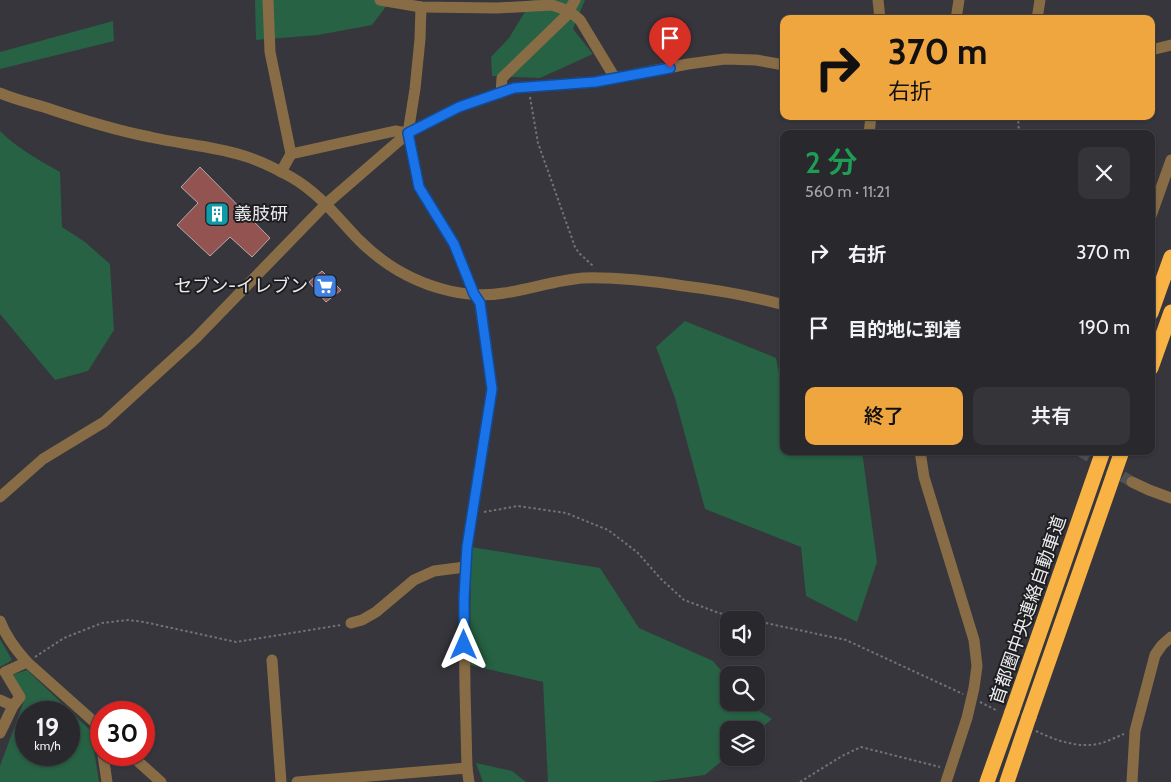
<!DOCTYPE html>
<html lang="ja">
<meta charset="utf-8">
<style>
body{margin:0;font-family:Cabin,"Noto Sans JP",sans-serif;background:#343439;color:#f1f3f6;height:100vh;display:flex;flex-direction:column;font-size:19px;white-space:nowrap}
*{box-sizing:border-box;margin:0}
p{font-size:16px;color:#a5a6aa}
.icon{flex:none;width:28px;height:28px;fill:none;stroke:currentColor;stroke-width:2;stroke-linecap:round;stroke-linejoin:round}
.map{position:relative;flex:1;overflow:hidden}
.drawer{position:absolute;left:780px;top:130px;width:375px;height:325px;display:flex;flex-direction:column;background:#28282d;border-radius:10px;box-shadow:0 1px 4px #0004,0 0 0 1px #444449}
.drawer>*{flex:none}
.guide{position:absolute;left:780px;top:15px;width:375px;height:105px;border-radius:10px;box-shadow:0 1px 4px #0004,0 0 0 1px #444449;background:#f0a63e;color:#111;overflow:hidden}
.tools{position:absolute;left:720px;top:611px;display:grid;gap:10px}
.tools a{display:grid;place-items:center;width:45px;height:45px;border-radius:10px;background:#28282d;box-shadow:0 1px 4px #0004,0 0 0 1px #444449;font-size:25px}
.speed{position:absolute;left:15px;top:701px;display:flex;gap:10px;font-size:25px;font-weight:700;text-align:center}
.speed>*{display:grid;place-content:center;width:65px;height:65px;border-radius:50%;background:#28282d;box-shadow:0 1px 4px #0004,0 0 0 1px #444449;line-height:1}
.speed small{font-size:12px;font-weight:400}
.speed .limit{border:8px solid #d22;background:#fff;color:#111}
.pin{position:absolute;display:grid;place-items:center;width:42px;height:42px;color:#fff;margin:-51px -21px;border-radius:50% 50% 50% 0;rotate:-45deg;box-shadow:0 0 5px #0007}
.pin .icon{rotate:45deg}
.me{position:absolute;width:55px;margin:-28px;rotate:0deg;stroke-linejoin:round;filter:drop-shadow(0 0 4px #0008)}
.turn{display:flex;align-items:center;gap:18px;height:105px;padding:0 25px;font-size:22px}
.turn .icon{width:65px;height:65px;stroke-width:2.5}
.turn b{display:block;font-size:35px;line-height:42px}
.round{display:grid;place-items:center;flex:none;width:52px;height:52px;border-radius:10px;background:#343439}
.overview{display:flex;align-items:center;justify-content:space-between;height:85px;padding:0 25px}
h1{font-size:30px;font-weight:600;line-height:38px;color:#1e9e55}
.button{display:flex;gap:10px;margin-top:auto;padding:10px 25px}
.button a{flex:1;height:58px;border-radius:10px;background:#f0a63e;color:#111;font-size:20px;font-weight:600;line-height:58px;text-align:center}
.button a+a{background:#343439;color:#f1f3f6}
ul{padding:0;list-style:none}
li{display:flex;align-items:center;gap:15px;height:75px;padding:0 25px}
li div{flex:1}
li b{display:block;font-size:19px}
li em{font-style:normal}
.map>svg:first-child{display:block}
</style>
<div class="map">
<svg width="1171" height="782" viewBox="0 0 1171 782">
<rect width="100%" height="100%" fill="#36363c"/>
<g fill="#266243" fill-rule="evenodd">
<polygon points="255,0 391,0 372,25 318,35 256,40"/>
<polygon points="532,0 585,0 573,29 593,54 540,78 492,76 491,57 509,38"/>
<polygon points="113,21 114,41 0,69 0,52"/>
<path d="M0 131C17 148 39 160 60 172L62 227 85 242 110 264 114 330 88 371 55 380 0 314Z"/>
<polygon points="685,321 776,358 784,395 784,451 862,451 877,562 857,622 806,596 801,547 705,509 675,398 656,347"/>
<polygon points="471,547 600,568 639,628 713,661 729,680 729,702 747,703 751,706 772,719 756,732 756,730 729,730 729,755 705,775 649,782 548,782 543,682 470,665"/>
<polygon points="0,639 12,660 0,667"/>
<path d="M27 670 91 731 99 782H0V766L24 701 12 675ZM26 712H69V755H26Z"/>
<polygon points="476,763 512,771 526,782 483,782"/>
</g>
<g fill="#935351" stroke="#b3abaa">
<polygon points="200,167 270,238 252,257 230,237 210,256 177,225 198,203 181,187"/>
<polygon points="322,271 341,290 326,302 309,282"/>
</g>
<g fill="none" stroke-linecap="round" stroke-linejoin="round">
<polyline stroke="#515157" stroke-width="11" stroke-dasharray="11 5.5" stroke-linecap="butt" points="1080,451 1132,482"/>
<g stroke="#727378" stroke-width="2" stroke-dasharray="2.5 2.5" stroke-linecap="butt">
<polyline points="530,97 538,143 575,247 579,253 592,265 593,268"/>
<polyline points="1018,116 1019,134"/>
<polyline points="484,512 518,506 566,513 608,530 637,552 661,579 684,600 719,613 751,620"/>
<polyline points="756,621 846,640 963,694"/>
<polyline points="35,657 64,638 102,623 128,620 144,622 236,642 341,625"/>
<polyline points="980,702 998,711"/>
<path d="M1036 731C1055 740 1076 748 1098 744 1107 742 1116 737 1124 734"/>
<polyline points="800,782 842,756 861,747 940,767"/>
</g>
<g stroke="#886c45" stroke-width="11">
<polyline points="268,0 270,52 291,154 281,172"/>
<polyline points="380,0 421,7 497,8 552,5 569,11 580,20 615,78"/>
<polyline points="878,0 880,19"/>
<polyline points="421,7 420,39 415,89 408,133 419,187 454,244 474,294 480,303 492,389 467,547 464,598 465,688 467,768 469,782"/>
<polyline points="956,19 959,0"/>
<polyline points="1037,19 1040,0"/>
<polyline points="1151,50 1171,45"/>
<path d="M0 93C14 99 30 103 44 107 79 119 114 130 150 137 180 144 211 146 241 155 259 160 275 168 291 177 319 193 337 217 359 240 384 265 415 283 450 291 468 295 487 296 504 293 531 289 557 280 583 278 617 277 651 281 684 286 718 290 751 296 784 305"/>
<polyline points="501,93 502,78 566,16 575,0"/>
<polyline points="869,134 871,116"/>
<polyline points="291,154 395,131 408,133"/>
<polyline points="1151,216 1171,160"/>
<polyline points="920,451 924,477 974,640 977,666 974,688 967,718 946,782"/>
<polyline points="1132,482 1149,490 1171,498"/>
<polyline points="0,497 43,459 104,422 196,338 326,204 408,133 459,107 514,88 595,82 688,64 725,59 756,60 784,65"/>
<path d="M0 621C6 637 16 650 27 662L101 728"/>
<polyline points="351,623 362,620 376,612 414,580 434,571 465,567"/>
<polyline points="272,660 281,782"/>
<polyline points="0,700 13,706"/>
<polyline points="0,733 13,706 20,697 5,672 27,662"/>
<polyline points="101,734 101,744"/>
<polyline points="103,755 107,782"/>
<polyline points="131,755 161,782"/>
<polyline points="297,782 467,768"/>
<polyline points="1132,782 1135,731 1155,655 1162,645 1171,637"/>
</g>
<g stroke="#f8b344" stroke-width="15">
<polyline points="1151,313 1171,257"/>
<polyline points="1151,368 1171,312"/>
<polyline points="1012,712 1103,451"/>
<polyline points="1029,717 1122,451"/>
</g>
<g stroke="#f8b344" stroke-width="15">
<polyline points="987,782 1012,712"/>
<polyline points="1007,782 1029,717"/>
</g>
</g>
<g fill="none" stroke-linecap="round" stroke-linejoin="round">
<g stroke="#114b97" stroke-width="12">
<polyline id="route" points="464,645 464,598 467,547 492,389 480,303 474,294 454,244 419,187 408,133 459,107 514,88 595,82 670,68"/>
</g>
<use href="#route" stroke="#1a73e8" stroke-width="9"/>
</g>
<defs>
<g id="building-square" transform="scale(1.25)"><rect x="-9" y="-9" width="18" height="18" rx="4" fill="#0f9aa8" stroke="#1e1e20"/><path d="M-4-6H4V6H1V3H-1V6H-4ZM-2.5-4.3h1.7v1.8h-1.7ZM.8-4.3h1.7v1.8H.8ZM-2.5-1h1.7V.8h-1.7ZM.8-1h1.7V.8H.8Z" fill="#fff"/></g>
<g id="supermarket-square" transform="scale(1.25)"><rect x="-9" y="-9" width="18" height="18" rx="4" fill="#3f7fe0" stroke="#1e1e20"/><path d="M-6-5.5h2.5l.6 2H6L4.5 2H-2.5L-4.4-4H-6ZM-1.5 3.2a1.3 1.3 0 1 0 .1 0ZM3 3.2a1.3 1.3 0 1 0 .1 0Z" fill="#fff"/></g>
</defs>
<g fill-rule="evenodd">
<use href="#building-square" x="217" y="214"/>
<use href="#supermarket-square" x="325" y="286"/>
</g>
<g text-anchor="middle" stroke-width="4" stroke-linejoin="round" paint-order="stroke">
<g font-size="18" fill="#eaebee" stroke="#1e1e20" text-anchor="start">
<text x="234" y="220">義肢研</text>
<text x="308" y="292" text-anchor="end">セブン-イレブン</text>
</g>
<g font-size="18" fill="#eaebee" stroke="#1e1e20">
<text transform="translate(1028 610) rotate(-71)" y="6">首都圏中央連絡自動車道</text>
</g>
</g>
</svg>
<div class="tools">
<a><svg class="icon" aria-label="sound" viewBox="0 0 24 24"><path d="M4 9h4l5-4v14l-5-4H4zM17 9q2 3 0 6"/></svg></a>
<a><svg class="icon" aria-label="search" viewBox="0 0 24 24"><circle cx="10" cy="10" r="6"/><path d="M15 15l6 6"/></svg></a>
<a><svg class="icon" aria-label="layers" viewBox="0 0 24 24"><path d="M12 4l9 5-9 5-9-5zM3 14l9 5 9-5"/></svg></a>
</div>
<div class="speed"><div>19<small>km/h</small></div><div class="limit">30</div></div>
<div class="pin" style="left:670px;top:68px;background:#d93025"><svg class="icon" aria-label="arrive" viewBox="0 0 24 24"><path d="M6 21V4h12l-3 4 3 4H6"/></svg></div>
<svg class="me" style="left:464px;top:645px" viewBox="-20 -20 40 40"><path d="M0-17L14 15 0 8-14 15z" fill="#1a73e8" stroke="#fff" stroke-width="4"/></svg>
<div class="guide">
<div class="turn"><svg class="icon" aria-label="right" viewBox="0 0 24 24"><path d="M7 20v-9h11M14 6l5 5-5 5"/></svg><div><b>370 m</b>右折</div></div>
</div>
<section class="drawer">
<div class="overview"><div><h1>2 分</h1><p>560 m · 11:21</p></div><a class="round"><svg class="icon" aria-label="close" viewBox="0 0 24 24"><path d="M6 6l12 12M18 6L6 18"/></svg></a></div>
<ul>
<li><svg class="icon" aria-label="right" viewBox="0 0 24 24"><path d="M7 20v-9h11M14 6l5 5-5 5"/></svg><div><b>右折</b></div><em>370 m</em></li>
<li><svg class="icon" aria-label="arrive" viewBox="0 0 24 24"><path d="M6 21V4h12l-3 4 3 4H6"/></svg><div><b>目的地に到着</b></div><em>190 m</em></li>
</ul>
<div class="button"><a>終了</a><a>共有</a></div>
</section>
</div>
